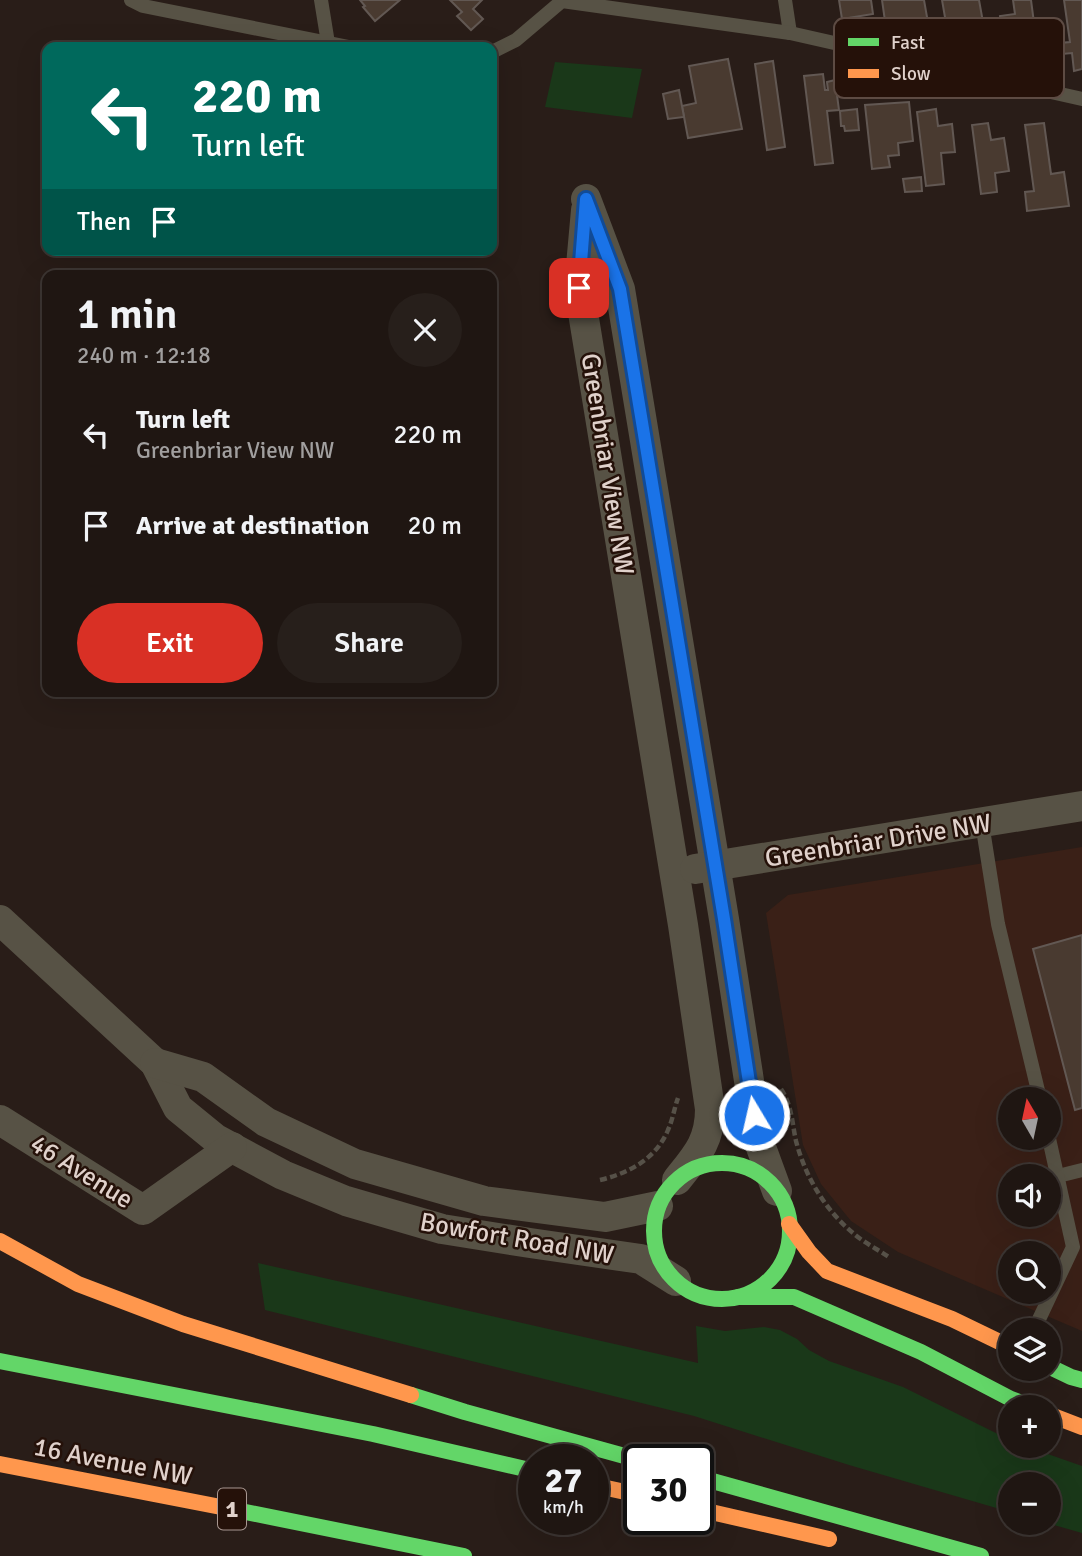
<!DOCTYPE html>
<meta charset="utf-8">
<style>
body{margin:0;font-family:Signika,sans-serif;background:#271f1b;color:#f1f3f6;height:100vh;display:flex;flex-direction:column;font-size:26px;white-space:nowrap}
*{box-sizing:border-box;margin:0}
p{font-size:23px;color:#a19f9f}
.icon{flex:none;width:38px;height:38px;fill:none;stroke:currentColor;stroke-width:2;stroke-linecap:round;stroke-linejoin:round}
.map{position:relative;flex:1;overflow:hidden}
.drawer{position:absolute;left:42px;top:270px;width:455px;height:427px;display:flex;flex-direction:column;background:#1f1612;border-radius:14px;box-shadow:0 7px 28px #0002,0 0 0 2px #3c3532}
.drawer>*{flex:none}
.hud{position:absolute;left:42px;top:42px;width:455px;height:214px;border-radius:14px;box-shadow:0 7px 28px #0002,0 0 0 2px #3c3532;background:#00695c;color:#fff;overflow:hidden}
.needle{width:46px;rotate:351deg}
.fabs{position:absolute;left:998px;top:1087px;display:grid;gap:14px}
.fabs a{display:grid;place-items:center;width:63px;height:63px;border-radius:50%;background:#1f1612;box-shadow:0 7px 28px #0002,0 0 0 2px #3c3532;font-size:35px}
.speed{position:absolute;left:518px;top:1444px;display:flex;gap:14px;font-size:35px;font-weight:700;text-align:center}
.speed>*{display:grid;place-content:center;width:91px;height:91px;border-radius:50%;background:#1f1612;box-shadow:0 7px 28px #0002,0 0 0 2px #3c3532;line-height:1}
.speed small{font-size:18px;font-weight:400}
.speed .limit{border:4px solid #111;border-radius:10px;background:#fff;color:#111}
.pin{position:absolute;display:grid;place-items:center;width:60px;height:60px;color:#fff;margin:-30px;border-radius:14px;box-shadow:0 4px 10px #0006}
.me{position:absolute;width:77px;margin:-38px;rotate:351deg;stroke-linejoin:round;filter:drop-shadow(0 0 5px #0008)}
.turn{display:flex;align-items:center;gap:24px;height:147px;padding:0 35px;font-size:32px}
.turn .icon{width:91px;height:91px;stroke-width:2.5}
.turn b{display:block;font-size:49px;line-height:60px}
.then{display:flex;align-items:center;height:66px;padding:0 35px;background:#0003;gap:14px;font-size:26px}
.round{display:grid;place-items:center;flex:none;width:74px;height:74px;border-radius:37px;background:#271f1b}
.overview{display:flex;align-items:center;justify-content:space-between;height:119px;padding:0 35px}
h1{font-size:42px;font-weight:600;line-height:52px}
.primary-button{display:flex;gap:14px;margin-top:auto;padding:14px 35px}
.primary-button a{flex:1;height:80px;border-radius:42px;background:#d93025;color:#fff;font-size:28px;font-weight:600;line-height:80px;text-align:center}
.primary-button a+a{background:#271f1b;color:#f1f3f6}
ul{padding:0;list-style:none}
li{display:flex;align-items:center;gap:21px;height:91px;padding:0 35px}
li div{flex:1}
li b{display:block;font-size:26px}
li em{font-style:normal}
.map>svg:first-child{display:block}
</style>
<div class="map">
<svg width="1082" height="1556" viewBox="0 0 1082 1556">
<rect width="100%" height="100%" fill="#291d18"/>
<path fill="#3a2017" fill-rule="evenodd" d="M1082 847V1331L898 1252 851 1221 821 1184 803 1145 766 913 788 895ZM1010 1099H1048V1138H1010ZM1010 1176H1048V1214H1010ZM1010 1253H1048V1292H1010Z"/>
<g fill="#1a3819">
<polygon points="555,62 642,69 632,118 545,107"/>
<polygon points="258,1263 698,1363 696,1326 725,1331 764,1327 780,1330 797,1339 809,1350 829,1361 903,1387 1010,1440 1010,1446 1025,1446 1082,1466 1082,1533 1047,1523 1048,1522 1048,1484 1010,1484 1010,1512 849,1465 694,1416 265,1310"/>
</g>
<g fill="#493a30" stroke="#625853" stroke-width="2">
<polygon points="360,0 400,0 375,21 363,7 365,6"/>
<polygon points="450,0 482,0 473,9 483,19 471,30 457,16 462,12"/>
<polygon points="839,0 871,0 873,14 842,19"/>
<polygon points="882,0 924,0 930,34 925,35 926,37 917,39 917,36 904,38 902,25 886,28"/>
<polygon points="942,0 979,0 988,50 969,53 963,20 946,23"/>
<polygon points="1013,0 1031,0 1039,61 1021,64 1018,43 1003,45 1000,16 1015,14"/>
<polygon points="1064,0 1082,0 1082,69 1074,71 1072,53 1062,54 1060,43 1070,42"/>
<polygon points="728,59 742,129 688,138 682,106 696,103 689,66"/>
<polygon points="773,61 785,147 767,150 755,64"/>
<polygon points="823,74 825,90 828,90 827,82 835,80 839,110 827,111 833,163 815,165 804,76"/>
<polygon points="679,90 684,117 668,119 663,94"/>
<polygon points="909,102 913,141 898,143 899,155 888,156 890,167 872,169 865,105"/>
<polygon points="857,109 859,130 845,131 844,126 841,126 840,111"/>
<polygon points="936,109 938,126 952,124 955,152 941,153 944,184 926,186 917,112"/>
<polygon points="988,123 991,140 1004,138 1009,171 995,173 997,192 981,194 972,125"/>
<polygon points="1044,123 1051,174 1064,172 1069,206 1027,211 1025,192 1034,191 1025,125"/>
<polygon points="921,177 922,191 905,192 903,179"/>
<polygon points="1082,935 1082,1108 1075,1110 1033,949"/>
</g>
<g fill="none" stroke-linecap="round" stroke-linejoin="round">
<g stroke="#565148" stroke-width="4.5" stroke-dasharray="7 3.5" stroke-linecap="butt">
<path d="M781 1089C792 1105 792 1123 796 1141 805 1176 825 1210 853 1233 863 1242 877 1249 889 1257"/>
<path d="M600 1180C629 1173 656 1159 668 1130 673 1119 674 1109 678 1098"/>
</g>
<g stroke="#575245" stroke-width="14">
<polyline points="131,0 143,6 349,47"/>
<polyline points="321,0 328,43"/>
<polyline points="785,0 790,33"/>
<polyline points="492,52 516,40 562,1 790,33 1082,99"/>
<polyline points="982,823 998,924 1040,1099"/>
<polyline points="1058,1176 1082,1170"/>
<polyline points="1034,1330 1073,1247 1048,1134"/>
</g>
<g stroke="#575245" stroke-width="30">
<polyline points="586,199 620,289 724,919 758,1139 777,1191"/>
<path d="M586 210 579 288 683 925 710 1109C710 1142 696 1156 677 1180"/>
<polyline points="695,869 1082,806"/>
<polyline points="0,920 155,1063 178,1108 216,1139 283,1175 346,1201 442,1229 530,1243 641,1259 676,1281"/>
<polyline points="155,1063 203,1077 266,1122 355,1164 484,1201 605,1217 658,1206"/>
<polyline points="0,1120 143,1210 232,1147"/>
</g>
<g stroke="#63d668" stroke-width="16">
<circle cx="722" cy="1231" r="68"/>
<polyline points="739,1297 794,1297 921,1352 1011,1399 1032,1407"/>
<polyline points="0,1361 373,1434 534,1471"/>
<polyline points="1048,1366 1071,1377 1082,1380"/>
<polyline points="411,1395 465,1412 639,1460"/>
<polyline points="698,1477 981,1556"/>
<polyline points="226,1508 464,1556"/>
</g>
<g stroke="#ff974d" stroke-width="16">
<polyline points="789,1224 809,1252 827,1271 952,1319 1010,1347"/>
<polyline points="0,1241 78,1284 183,1324 411,1395"/>
<polyline points="1048,1414 1082,1427"/>
<polyline points="0,1464 226,1508"/>
<polyline points="593,1485 639,1495"/>
<polyline points="698,1509 829,1539"/>
</g>
</g>
<g fill="none" stroke-linecap="round" stroke-linejoin="round">
<g stroke="#114b97" stroke-width="18">
<polyline id="route" points="579,288 586,199 620,289 724,919 754,1115"/>
</g>
<use href="#route" stroke="#1a73e8" stroke-width="12"/>
</g>
<g text-anchor="middle" stroke-width="5" stroke-linejoin="round" paint-order="stroke">
<rect fill="#251109" stroke="#a89791" stroke-width="2" x="218" y="1488.5" width="28" height="41" rx="5"/>
<g font-size="24" font-weight="bold" fill="#e0d1cb">
<text x="232" y="1517">1</text>
</g>
<g font-size="26" fill="#e0d1cb" stroke="#251109">
<text transform="translate(608 464) rotate(81)" y="9">Greenbriar View NW</text>
<text transform="translate(878 840) rotate(-9)" y="9">Greenbriar Drive NW</text>
<text transform="translate(82 1171) rotate(32)" y="9">46 Avenue</text>
<text transform="translate(517 1238) rotate(10)" y="9">Bowfort Road NW</text>
<text transform="translate(113 1461) rotate(11)" y="9">16 Avenue NW</text>
</g>
</g>
<rect x="834" y="18" width="230" height="80" rx="10" fill="#251109" stroke="#5d4b43" stroke-width="2"/>
<rect x="848" y="38" width="31" height="8" fill="#63d668"/>
<rect x="848" y="69" width="31" height="9" fill="#ff974d"/>
<g font-size="19" fill="#e0d1cb">
<text x="891" y="49">Fast</text>
<text x="891" y="80">Slow</text>
</g>
</svg>
<div class="fabs">
<a><svg class="needle" viewBox="-14 -14 28 28"><path d="M0-13l5 13h-10z" fill="#e53935"/><path d="M0 13l5-13h-10z" fill="#a19f9f"/></svg></a>
<a><svg class="icon" aria-label="sound" viewBox="0 0 24 24"><path d="M4 9h4l5-4v14l-5-4H4zM17 9q2 3 0 6"/></svg></a>
<a><svg class="icon" aria-label="search" viewBox="0 0 24 24"><circle cx="10" cy="10" r="6"/><path d="M15 15l6 6"/></svg></a>
<a><svg class="icon" aria-label="layers" viewBox="0 0 24 24"><path d="M12 4l9 5-9 5-9-5zM3 14l9 5 9-5"/></svg></a>
<a>+</a>
<a>−</a>
</div>
<div class="speed"><div>27<small>km/h</small></div><div class="limit">30</div></div>
<div class="pin" style="left:579px;top:288px;background:#d93025"><svg class="icon" aria-label="arrive" viewBox="0 0 24 24"><path d="M6 21V4h12l-3 4 3 4H6"/></svg></div>
<svg class="me" style="left:754px;top:1115px" viewBox="-20 -20 40 40"><circle r="17" fill="#1a73e8" stroke="#fff" stroke-width="3"/><path d="M0-11L8 9 0 5-8 9z" fill="#fff"/></svg>
<div class="hud">
<div class="turn"><svg class="icon" aria-label="left" viewBox="0 0 24 24"><path d="M17 20v-9H6M10 6l-5 5 5 5"/></svg><div><b>220 m</b>Turn left</div></div>
<div class="then">Then<svg class="icon" aria-label="arrive" viewBox="0 0 24 24"><path d="M6 21V4h12l-3 4 3 4H6"/></svg></div>
</div>
<section class="drawer">
<div class="overview"><div><h1>1 min</h1><p>240 m · 12:18</p></div><a class="round"><svg class="icon" aria-label="close" viewBox="0 0 24 24"><path d="M6 6l12 12M18 6L6 18"/></svg></a></div>
<ul>
<li><svg class="icon" aria-label="left" viewBox="0 0 24 24"><path d="M17 20v-9H6M10 6l-5 5 5 5"/></svg><div><b>Turn left</b><p>Greenbriar View NW</p></div><em>220 m</em></li>
<li><svg class="icon" aria-label="arrive" viewBox="0 0 24 24"><path d="M6 21V4h12l-3 4 3 4H6"/></svg><div><b>Arrive at destination</b></div><em>20 m</em></li>
</ul>
<div class="primary-button"><a>Exit</a><a>Share</a></div>
</section>
</div>
